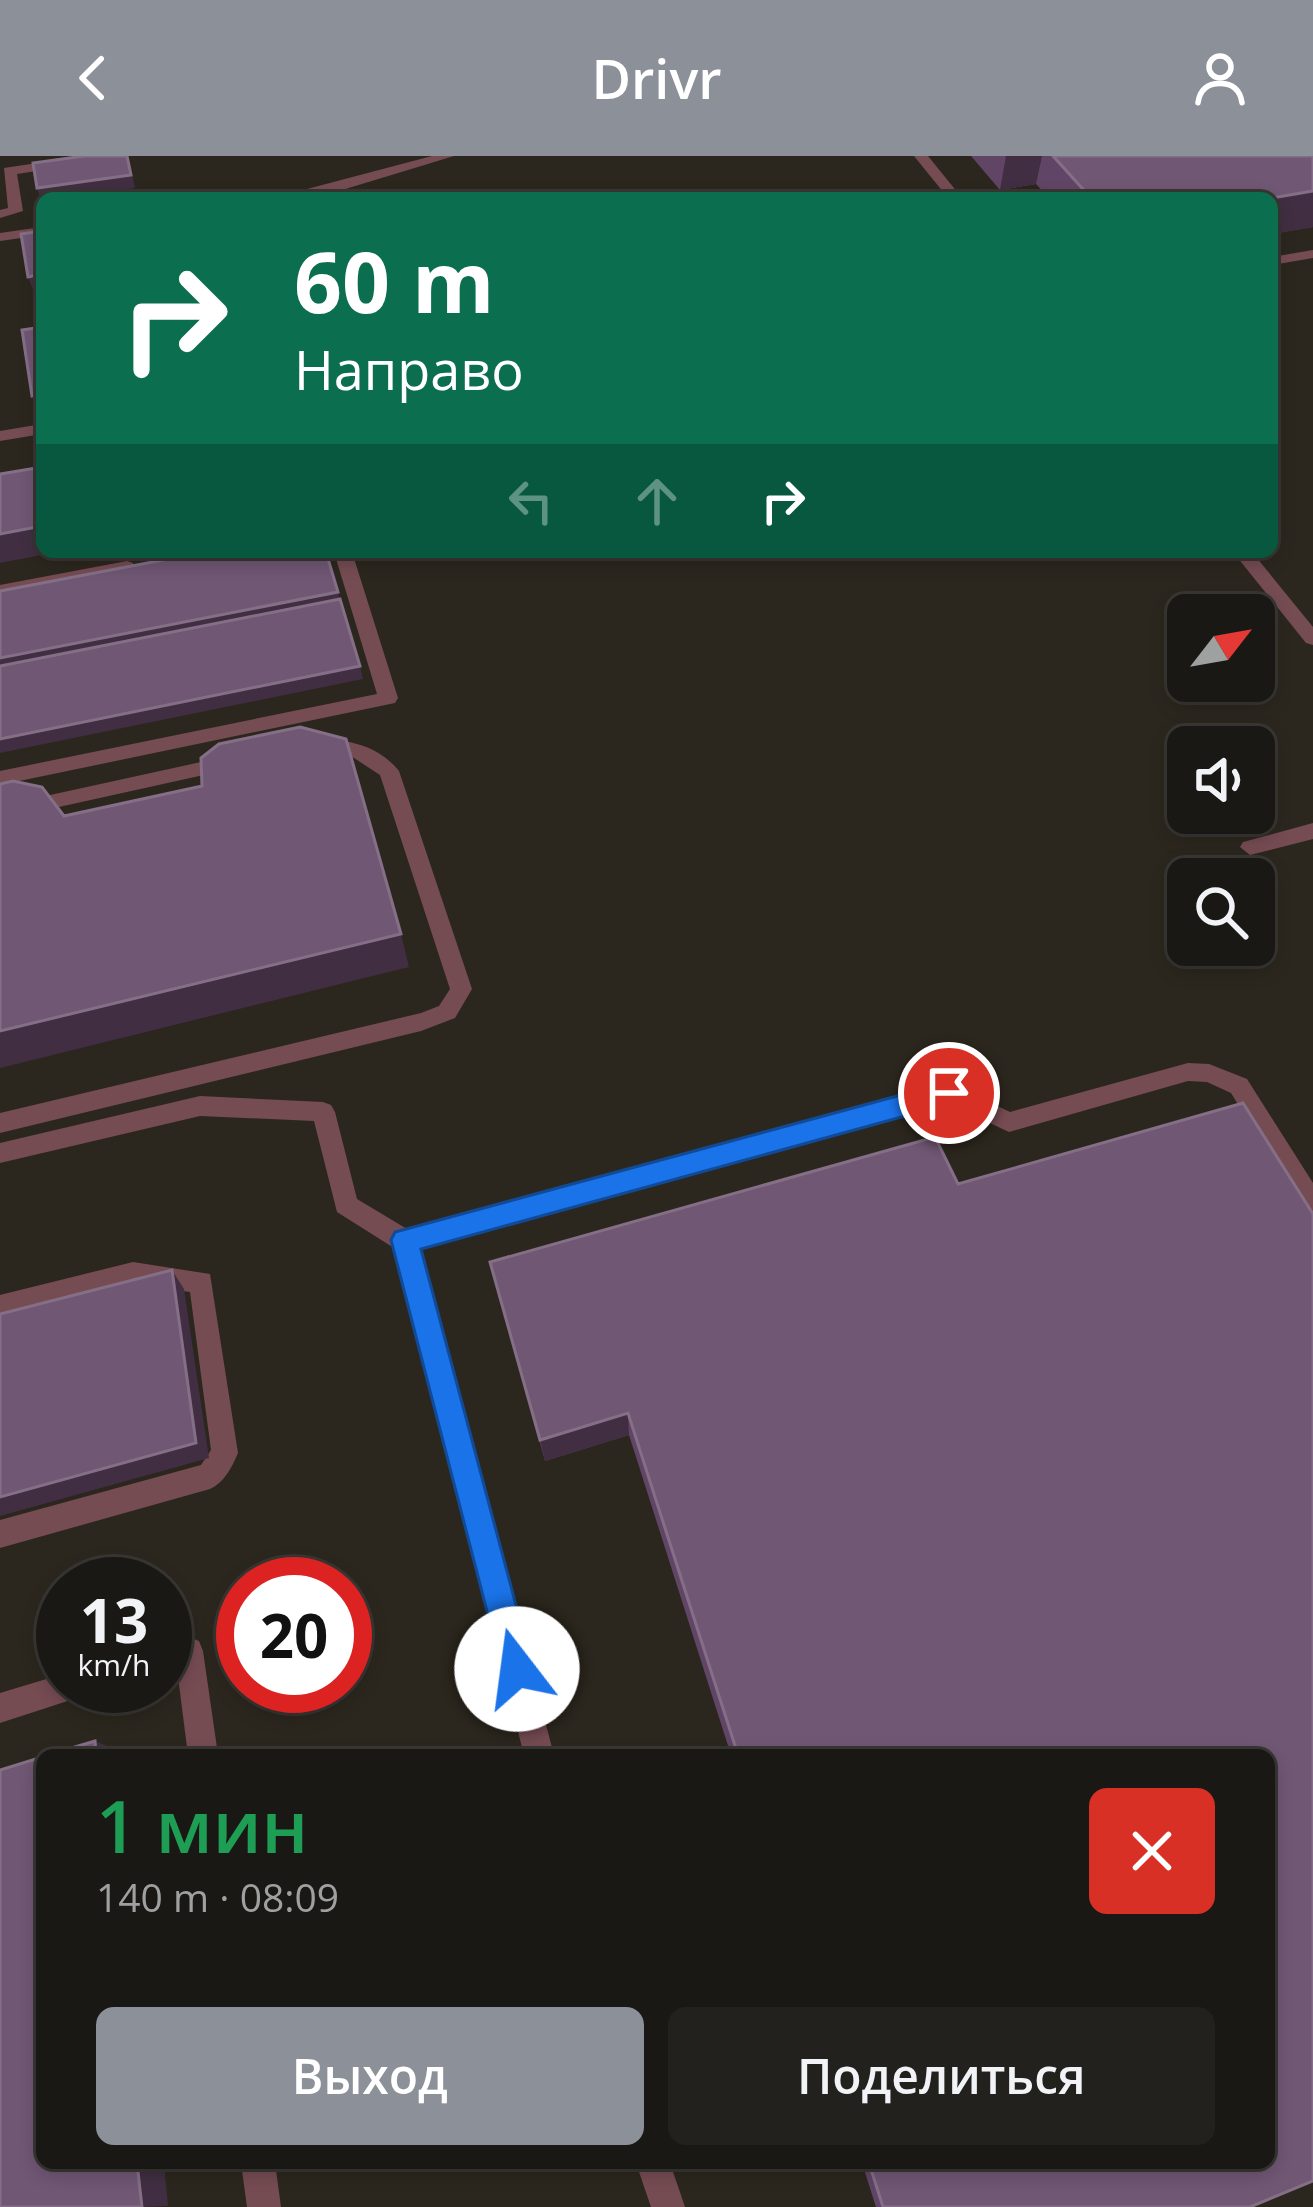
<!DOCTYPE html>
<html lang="ru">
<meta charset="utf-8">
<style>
body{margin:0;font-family:"Open Sans",sans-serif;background:#23211e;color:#f1f3f6;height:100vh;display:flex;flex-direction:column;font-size:45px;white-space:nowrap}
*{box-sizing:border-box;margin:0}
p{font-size:39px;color:#9fa0a0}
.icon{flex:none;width:66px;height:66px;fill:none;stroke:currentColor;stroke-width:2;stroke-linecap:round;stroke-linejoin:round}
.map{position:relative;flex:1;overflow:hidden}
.drawer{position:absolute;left:36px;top:1593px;width:1239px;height:420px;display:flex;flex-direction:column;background:#1a1815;border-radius:18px;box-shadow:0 6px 18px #0003,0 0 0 3px #383734}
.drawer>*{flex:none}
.guide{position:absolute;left:36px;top:36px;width:1242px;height:366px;border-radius:18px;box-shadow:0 6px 18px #0003,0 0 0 3px #383734;background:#0b6e4f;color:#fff;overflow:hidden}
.needle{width:78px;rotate:59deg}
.fabs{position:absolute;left:1167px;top:438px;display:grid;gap:24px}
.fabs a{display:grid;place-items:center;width:108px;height:108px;border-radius:18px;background:#1a1815;box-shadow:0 6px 18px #0003,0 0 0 3px #383734;font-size:60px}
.speed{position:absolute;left:36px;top:1401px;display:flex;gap:24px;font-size:60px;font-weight:700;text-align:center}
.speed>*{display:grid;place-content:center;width:156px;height:156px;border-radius:50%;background:#1a1815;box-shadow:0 6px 18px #0003,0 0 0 3px #383734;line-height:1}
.speed small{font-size:30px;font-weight:400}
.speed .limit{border:18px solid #d22;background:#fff;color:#111}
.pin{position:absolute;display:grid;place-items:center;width:102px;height:102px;color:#fff;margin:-51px;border:6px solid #fff;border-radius:50%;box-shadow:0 3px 12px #0007}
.me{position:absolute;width:132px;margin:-66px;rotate:345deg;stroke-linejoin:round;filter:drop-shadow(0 0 9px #0008)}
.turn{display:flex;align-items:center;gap:42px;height:252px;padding:0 60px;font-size:54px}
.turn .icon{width:156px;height:156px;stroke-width:2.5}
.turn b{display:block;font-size:84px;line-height:102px}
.lanes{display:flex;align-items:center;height:114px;padding:0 60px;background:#0003;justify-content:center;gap:60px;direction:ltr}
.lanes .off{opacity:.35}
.round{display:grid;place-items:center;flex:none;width:126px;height:126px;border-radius:18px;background:#23211e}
.head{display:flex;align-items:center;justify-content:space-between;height:204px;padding:0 60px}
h1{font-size:72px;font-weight:600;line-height:90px;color:#1e9e55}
.action{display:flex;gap:24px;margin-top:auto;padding:24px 60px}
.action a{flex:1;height:138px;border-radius:18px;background:#8c9099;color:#fff;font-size:48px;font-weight:600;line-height:138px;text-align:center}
.action a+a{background:#23211e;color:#f1f3f6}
header{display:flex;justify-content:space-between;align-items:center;height:156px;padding:0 60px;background:#8c9099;color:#fff;font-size:54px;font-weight:600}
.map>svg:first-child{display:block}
</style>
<header><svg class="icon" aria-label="back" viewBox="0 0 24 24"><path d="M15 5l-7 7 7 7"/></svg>Drivr<svg class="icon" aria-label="person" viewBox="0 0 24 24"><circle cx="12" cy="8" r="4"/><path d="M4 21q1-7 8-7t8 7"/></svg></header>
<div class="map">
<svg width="1313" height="2051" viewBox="0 0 1313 2051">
<rect width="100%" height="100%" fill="#22201c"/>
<path fill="#2c271e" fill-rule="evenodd" d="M0 0H1313V2051H0ZM42 42H1272V396H42ZM1188 459H1254V525H1188ZM1188 591H1254V657H1188ZM1188 723H1254V789H1188ZM63 1428H165V1530H63ZM243 1428H345V1530H243ZM42 1599H1269V2007H42Z"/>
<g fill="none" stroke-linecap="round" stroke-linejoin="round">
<g fill="#764c53" fill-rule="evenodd">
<polygon points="432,0 454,0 329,38 273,42"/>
<polygon points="914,0 928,0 962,42 948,42"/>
<polygon points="64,3 69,4 69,10 17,18 23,55 0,62 0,54 8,52 4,12"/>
<polygon points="42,71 42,79 0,85 0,77"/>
<polygon points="1313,94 1313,102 1272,109 1272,101"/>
<polygon points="42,268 42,278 0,285 0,275"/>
<polygon points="334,396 352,396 398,542 395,547 0,629 0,615 377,538"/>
<polygon points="1233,396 1252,396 1313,471 1313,489 1306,487"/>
<polygon points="127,405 133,407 133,415 0,441 0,429"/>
<path d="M321 584C351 583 380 591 399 615L472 833 455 862 421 875 0 977V957L421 857 439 850 450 833 380 619 351 600 314 596V586Z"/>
<polygon points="233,599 243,606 240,611 0,664 0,650"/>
<polygon points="1313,667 1313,683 1250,699 1240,691 1243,686"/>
<polygon points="1188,907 1209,908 1247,923 1313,1027 1313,1059 1304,1055 1231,937 1207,926 1188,925 1009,976 947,947 419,1092 554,1599 524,1599 394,1092 337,1056 314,965 200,960 0,1007 0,987 200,940 323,946 331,949 335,956 357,1043 407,1073 949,927 1010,956"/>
<path d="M133 1106 210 1118 238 1297C232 1311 224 1327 210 1333L0 1392V1364L201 1309 211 1294 190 1136 133 1128 0 1163V1139Z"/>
<polygon points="189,1481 199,1485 203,1495 218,1599 188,1599 177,1513 165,1516 165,1488"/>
<polygon points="63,1518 63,1530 88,1530 83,1540 0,1567 0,1537"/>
<polygon points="241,2007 275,2007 281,2051 247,2051"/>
<polygon points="636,2007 670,2007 685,2051 651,2051"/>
</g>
</g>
<g fill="#614566">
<polygon points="971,0 1313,0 1313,71 1272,78 1272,42 1049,42 1036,28 1000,34"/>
<polygon points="1243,947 1313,1058 1313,2025 1250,2051 876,2051 862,2007 1269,2007 1269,1599 731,1599 629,1279 545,1305 490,1106 935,981 958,1028"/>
</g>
<g fill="#412e42">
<polygon points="128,0 135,32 69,42 42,42 42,46 37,32"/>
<polygon points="1006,0 1042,0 1036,28 1000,34"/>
<polygon points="1313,35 1313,71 1272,78 1272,42"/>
<polygon points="42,118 42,146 38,147 28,121"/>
<polygon points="42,238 42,252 37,253 32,240"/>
<polygon points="42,370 42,396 57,396 0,407 0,378"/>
<polygon points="338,436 341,449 0,517 0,502"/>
<polygon points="360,510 363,523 0,597 0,583"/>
<polygon points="401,778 409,811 0,912 0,875"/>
<polygon points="172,1114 184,1133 209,1302 0,1360 0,1341"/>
<polygon points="628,1257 629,1279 545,1305 540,1284"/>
<polygon points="95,1585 119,1595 119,1599 96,1599"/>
<polygon points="137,2007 164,2007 168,2050 142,2051"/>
</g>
<g fill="#705774" stroke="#846f87" stroke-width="3">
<polygon points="84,0 127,0 131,19 37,32 33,7"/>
<polygon points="1053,0 1313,0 1313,35 1272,42 1091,42"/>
<polygon points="42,75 42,118 28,121 21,78"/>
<polygon points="42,171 42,238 32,240 22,174"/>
<polygon points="42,311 42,370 0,378 0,318"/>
<polygon points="205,396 326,396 338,436 0,502 0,435"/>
<polygon points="340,443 360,510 0,583 0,510"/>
<polygon points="300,571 346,583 401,778 0,875 0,628 13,625 42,631 64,660 202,630 201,602 219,588"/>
<polygon points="1243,947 1313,1058 1313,2025 1250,2051 883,2051 869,2007 1269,2007 1269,1599 738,1599 628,1257 540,1284 490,1106 935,981 958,1028"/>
<polygon points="172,1114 196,1287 0,1341 0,1158"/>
<polygon points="95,1585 96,1599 48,1599"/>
<polygon points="42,1601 42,2007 137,2007 142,2051 0,2051 0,1614"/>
</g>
<polygon fill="#1a73e8" stroke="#114b97" stroke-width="3" points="949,926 962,937 949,948 421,1093 533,1513 528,1525 517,1530 505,1525 391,1084 395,1076"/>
</svg>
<div class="fabs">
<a><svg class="needle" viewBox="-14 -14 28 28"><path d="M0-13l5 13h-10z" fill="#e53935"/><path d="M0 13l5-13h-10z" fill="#9fa0a0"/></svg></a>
<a><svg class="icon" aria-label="sound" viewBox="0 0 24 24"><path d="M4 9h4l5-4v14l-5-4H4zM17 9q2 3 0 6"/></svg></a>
<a><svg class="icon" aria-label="search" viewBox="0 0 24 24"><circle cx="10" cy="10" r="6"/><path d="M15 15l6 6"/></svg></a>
</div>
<div class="speed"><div>13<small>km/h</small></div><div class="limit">20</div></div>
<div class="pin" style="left:949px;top:937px;background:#d93025"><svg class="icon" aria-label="arrive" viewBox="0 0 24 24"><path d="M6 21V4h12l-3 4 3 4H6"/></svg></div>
<svg class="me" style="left:517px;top:1513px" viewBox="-20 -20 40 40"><circle r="19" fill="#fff"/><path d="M0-13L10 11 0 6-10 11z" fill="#1a73e8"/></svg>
<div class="guide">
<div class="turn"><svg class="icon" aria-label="right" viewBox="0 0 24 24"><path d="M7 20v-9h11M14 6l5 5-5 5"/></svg><div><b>60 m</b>Направо</div></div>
<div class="lanes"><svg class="icon off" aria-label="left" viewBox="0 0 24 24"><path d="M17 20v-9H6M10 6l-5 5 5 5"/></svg><svg class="icon off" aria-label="ahead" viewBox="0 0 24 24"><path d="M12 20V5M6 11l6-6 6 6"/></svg><svg class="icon" aria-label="right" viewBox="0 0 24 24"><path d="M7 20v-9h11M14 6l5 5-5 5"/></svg></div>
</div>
<section class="drawer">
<div class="head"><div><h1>1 мин</h1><p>140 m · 08:09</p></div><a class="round" style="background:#d93025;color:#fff"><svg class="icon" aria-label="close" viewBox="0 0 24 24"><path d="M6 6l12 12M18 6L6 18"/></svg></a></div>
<div class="action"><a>Выход</a><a>Поделиться</a></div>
</section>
</div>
